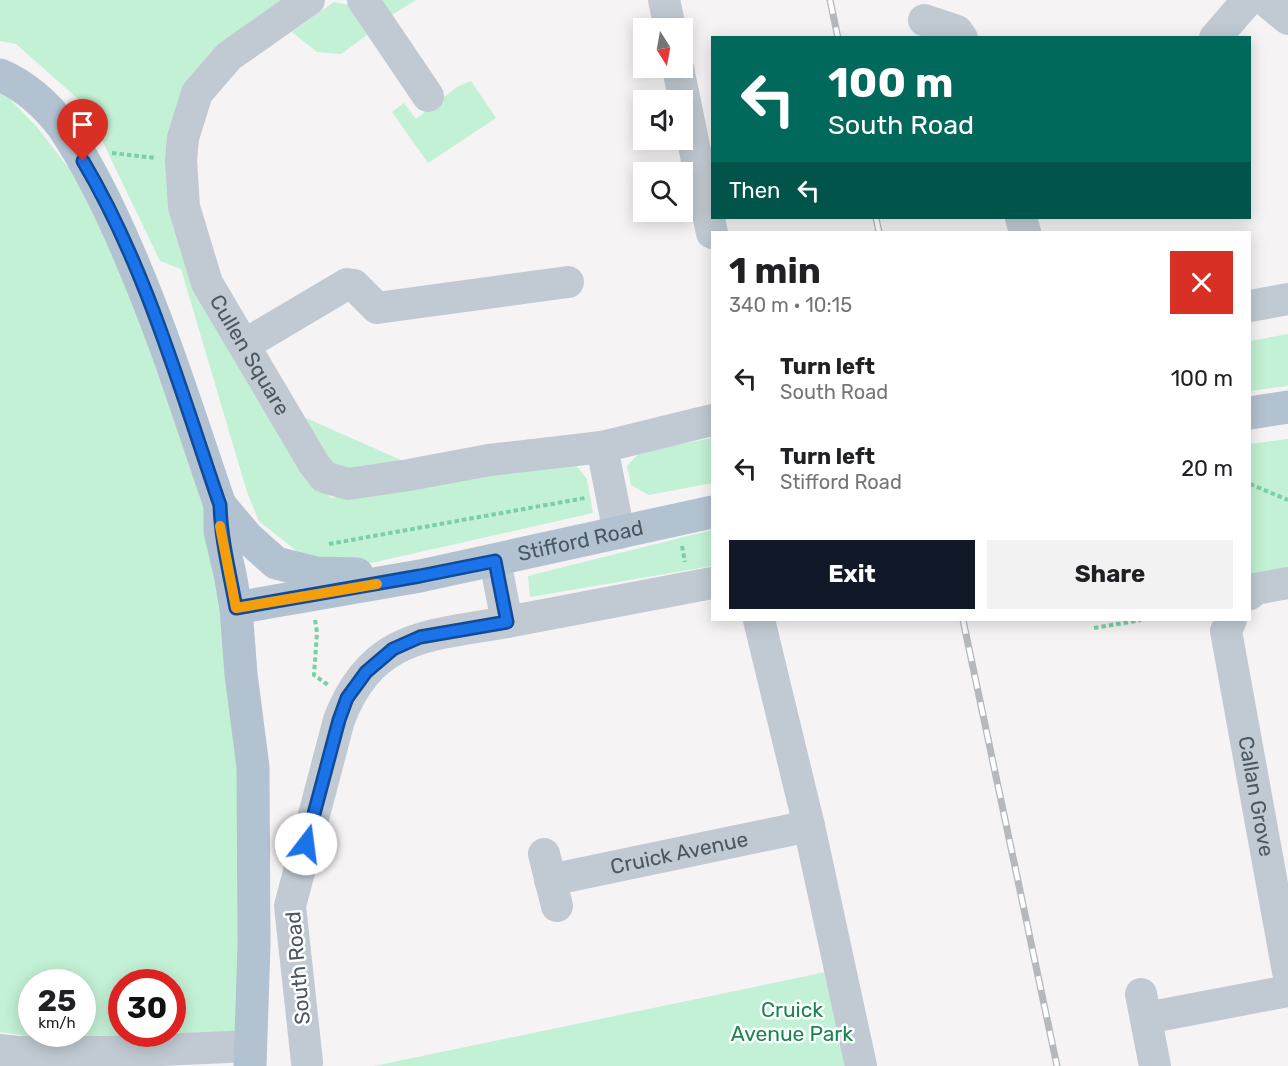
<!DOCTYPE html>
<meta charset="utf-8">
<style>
body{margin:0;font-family:Rubik,sans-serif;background:#f2f2f2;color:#202124;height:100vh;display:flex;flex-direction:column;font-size:22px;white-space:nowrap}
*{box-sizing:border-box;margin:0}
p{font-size:20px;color:#757577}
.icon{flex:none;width:33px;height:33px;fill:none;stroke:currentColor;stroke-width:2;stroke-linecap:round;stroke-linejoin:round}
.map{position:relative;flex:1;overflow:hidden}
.sheet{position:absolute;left:711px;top:231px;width:540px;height:390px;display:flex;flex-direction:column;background:#fff;border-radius:0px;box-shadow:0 3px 15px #0003}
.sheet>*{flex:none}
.guide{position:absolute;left:711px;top:36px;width:540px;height:183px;border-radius:0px;box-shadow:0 3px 15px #0003;background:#00695c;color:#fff;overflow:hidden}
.needle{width:39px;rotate:169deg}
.tools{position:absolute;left:633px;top:18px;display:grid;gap:12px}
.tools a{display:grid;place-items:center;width:60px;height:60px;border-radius:0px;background:#fff;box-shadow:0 3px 15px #0003;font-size:30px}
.speed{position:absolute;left:18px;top:969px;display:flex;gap:12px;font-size:30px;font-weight:700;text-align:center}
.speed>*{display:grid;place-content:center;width:78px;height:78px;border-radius:50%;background:#fff;box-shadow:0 3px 15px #0003;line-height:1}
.speed small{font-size:15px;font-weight:400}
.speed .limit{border:9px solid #d22;background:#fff;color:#111}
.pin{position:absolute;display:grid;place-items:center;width:51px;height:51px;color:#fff;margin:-62px -26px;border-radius:50% 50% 50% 0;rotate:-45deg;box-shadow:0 0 6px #0007}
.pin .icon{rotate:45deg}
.me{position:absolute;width:66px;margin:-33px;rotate:15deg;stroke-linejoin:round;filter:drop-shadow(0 0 4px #0008)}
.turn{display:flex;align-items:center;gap:21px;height:126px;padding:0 18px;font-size:27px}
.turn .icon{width:78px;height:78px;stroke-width:2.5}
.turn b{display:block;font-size:42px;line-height:51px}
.then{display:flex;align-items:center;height:57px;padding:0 18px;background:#0003;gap:12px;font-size:22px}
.round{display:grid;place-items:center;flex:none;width:63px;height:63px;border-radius:0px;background:#f2f2f2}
.overview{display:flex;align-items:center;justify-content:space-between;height:102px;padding:0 18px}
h1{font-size:36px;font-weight:700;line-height:45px}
.primary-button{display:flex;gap:12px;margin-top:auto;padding:12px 18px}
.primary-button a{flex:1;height:69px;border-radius:0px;background:#111827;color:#fff;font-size:24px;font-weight:700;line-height:69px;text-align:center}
.primary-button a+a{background:#f2f2f2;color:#202124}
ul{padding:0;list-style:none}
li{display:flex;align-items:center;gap:18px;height:90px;padding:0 18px}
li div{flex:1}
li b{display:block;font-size:22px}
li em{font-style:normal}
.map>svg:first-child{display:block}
</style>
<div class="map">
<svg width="1288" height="1066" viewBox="0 0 1288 1066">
<rect width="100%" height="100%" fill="#f5f3f3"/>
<g fill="#c3f1d5" fill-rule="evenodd">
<polygon points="0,0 304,0 183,102 212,310 331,498 570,458 587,479 593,513 371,563 303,556 259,521 247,492 181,269 160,261 85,105 16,44 0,41"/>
<polygon points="381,0 416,0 390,16"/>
<polygon points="334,2 349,5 367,35 341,54 317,52 292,32"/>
<polygon points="471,81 496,118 428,163 392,112 404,103 416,119 457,87"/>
<path d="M0 89 37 127 76 178 125 281 205 507 222 602 238 777V1033L40 1038 0 1032ZM32 982H82V1034H32ZM122 982H172V1034H122Z"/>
<polygon points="1288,334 1288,386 1250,391 1250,341"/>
<polygon points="306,418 401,460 395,471 361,475 326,463 305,422"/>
<polygon points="712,438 712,483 649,495 631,485 627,466 640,452"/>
<polygon points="1288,439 1288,574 1250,580 1250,444"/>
<polygon points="712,530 712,566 530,597 528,576"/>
<polygon points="826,972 847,1066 374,1066"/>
</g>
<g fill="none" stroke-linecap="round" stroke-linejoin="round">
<g stroke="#7ad0a6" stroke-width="4" stroke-dasharray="4.5 3" stroke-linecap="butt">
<polyline points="112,153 155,158"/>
<polyline points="1250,484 1288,500"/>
<polyline points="329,544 585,498"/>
<polyline points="682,546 685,562"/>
<polyline points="315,620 317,632 314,675 328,685"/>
<polyline points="1094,628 1141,620"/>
</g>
<g stroke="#c1cad2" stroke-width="32">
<path id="s1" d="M309 0 229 56 197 93 183 138 181 160 184 207 207 283 314 464 324 477 348 484 409 475 489 460 602 447"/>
<polyline points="363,0 428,96"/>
<polyline points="664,0 670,28"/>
<polyline points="1265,0 1288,19"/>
<polyline points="924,20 957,31 962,38"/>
<polyline points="1215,38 1248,0"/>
<polyline points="678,68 712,233"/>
<polyline points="1021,218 1025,232"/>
<polyline points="1250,306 1288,299"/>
<polyline points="244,345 347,284 354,285 377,308 568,282"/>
<polyline points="619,533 602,447 712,420"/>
<polyline points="1250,594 1255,589 1288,583"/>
<polyline points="759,620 809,826 861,1066"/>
<path id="s2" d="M1231 620 1226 631 1288 972"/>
<polyline points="507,622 712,583"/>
<polyline points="544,854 557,906"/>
<path id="s3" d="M550 880 809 826"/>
<polyline points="1141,994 1155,1066"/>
<polyline points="1146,1018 1288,991"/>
<polyline points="0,1050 18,1052 115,1052 251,1046"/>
<path d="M307 1062 290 906 339 720C372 634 428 636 507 622L495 561"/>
</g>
<g stroke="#b3c2d1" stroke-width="33">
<path d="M0 75C24 85 47 105 63 127 90 167 111 211 130 256 165 337 191 421 220 505V531L230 574 236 608 241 674 253 767 254 945 250 1066"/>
<polyline points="1250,413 1288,407"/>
<polyline points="220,505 247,537 276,563 316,573 357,574"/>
<path id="s4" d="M236 608 420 576 712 512"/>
</g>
<g stroke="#b5b8bd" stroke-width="7">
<g id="rail">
<polyline points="830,0 838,38"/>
<polyline points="876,218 879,232"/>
<polyline points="963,620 1057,1066"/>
</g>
</g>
<use href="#rail" stroke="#fff" stroke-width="4.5" stroke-dasharray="14" stroke-linecap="butt"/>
</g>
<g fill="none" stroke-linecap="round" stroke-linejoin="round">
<g stroke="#114b97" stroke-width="15">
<path id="route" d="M83 161C146 267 180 389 220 505 221 540 230 574 236 608L420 576 495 561 507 622 420 637 393 649 366 672 347 698 339 720 306 844"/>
</g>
<use href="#route" stroke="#1a73e8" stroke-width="10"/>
<polyline stroke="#f59e0b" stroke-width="10" points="220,526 236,608 377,584"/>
</g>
<g text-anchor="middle" stroke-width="5" stroke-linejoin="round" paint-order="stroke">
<g font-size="21" fill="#4a5661" stroke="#fff">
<text dy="7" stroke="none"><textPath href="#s1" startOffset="426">Cullen Square</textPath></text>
<text dy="7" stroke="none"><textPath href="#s4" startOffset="351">Stifford Road</textPath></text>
<text dy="7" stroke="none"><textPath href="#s2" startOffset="180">Callan Grove</textPath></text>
<text dy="7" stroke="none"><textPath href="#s3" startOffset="132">Cruick Avenue</textPath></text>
<text transform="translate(298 968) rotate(-95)" y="7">South Road</text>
</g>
<g font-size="21" fill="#17864f" stroke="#fff">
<text x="792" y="1017">Cruick<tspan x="792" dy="24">Avenue Park</tspan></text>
</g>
</g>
</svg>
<div class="tools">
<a><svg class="needle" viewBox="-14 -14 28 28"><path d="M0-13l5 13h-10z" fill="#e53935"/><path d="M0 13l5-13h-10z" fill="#757577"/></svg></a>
<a><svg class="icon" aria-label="sound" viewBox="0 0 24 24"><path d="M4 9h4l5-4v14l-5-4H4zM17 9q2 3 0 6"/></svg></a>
<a><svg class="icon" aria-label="search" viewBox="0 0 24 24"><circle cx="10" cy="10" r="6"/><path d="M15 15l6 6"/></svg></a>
</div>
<div class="speed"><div>25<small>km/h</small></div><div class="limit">30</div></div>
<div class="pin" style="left:83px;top:161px;background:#d93025"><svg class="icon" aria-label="arrive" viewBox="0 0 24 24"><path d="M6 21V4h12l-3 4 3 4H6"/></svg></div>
<svg class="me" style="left:306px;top:844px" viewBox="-20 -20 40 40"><circle r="19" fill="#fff"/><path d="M0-13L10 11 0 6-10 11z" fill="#1a73e8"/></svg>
<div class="guide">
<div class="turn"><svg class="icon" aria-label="left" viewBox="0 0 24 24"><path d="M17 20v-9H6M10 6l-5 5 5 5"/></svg><div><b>100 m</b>South Road</div></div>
<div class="then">Then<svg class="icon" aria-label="left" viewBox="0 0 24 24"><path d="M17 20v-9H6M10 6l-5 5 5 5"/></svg></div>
</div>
<section class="sheet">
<div class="overview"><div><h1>1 min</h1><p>340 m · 10:15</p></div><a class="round" style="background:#d93025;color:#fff"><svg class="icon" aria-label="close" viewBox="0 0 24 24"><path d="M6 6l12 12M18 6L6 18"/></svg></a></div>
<ul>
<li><svg class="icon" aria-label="left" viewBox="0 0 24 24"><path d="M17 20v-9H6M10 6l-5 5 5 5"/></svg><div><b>Turn left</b><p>South Road</p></div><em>100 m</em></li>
<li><svg class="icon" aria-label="left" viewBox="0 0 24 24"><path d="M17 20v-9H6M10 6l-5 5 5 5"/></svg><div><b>Turn left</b><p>Stifford Road</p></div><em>20 m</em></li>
</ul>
<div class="primary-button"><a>Exit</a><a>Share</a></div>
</section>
</div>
